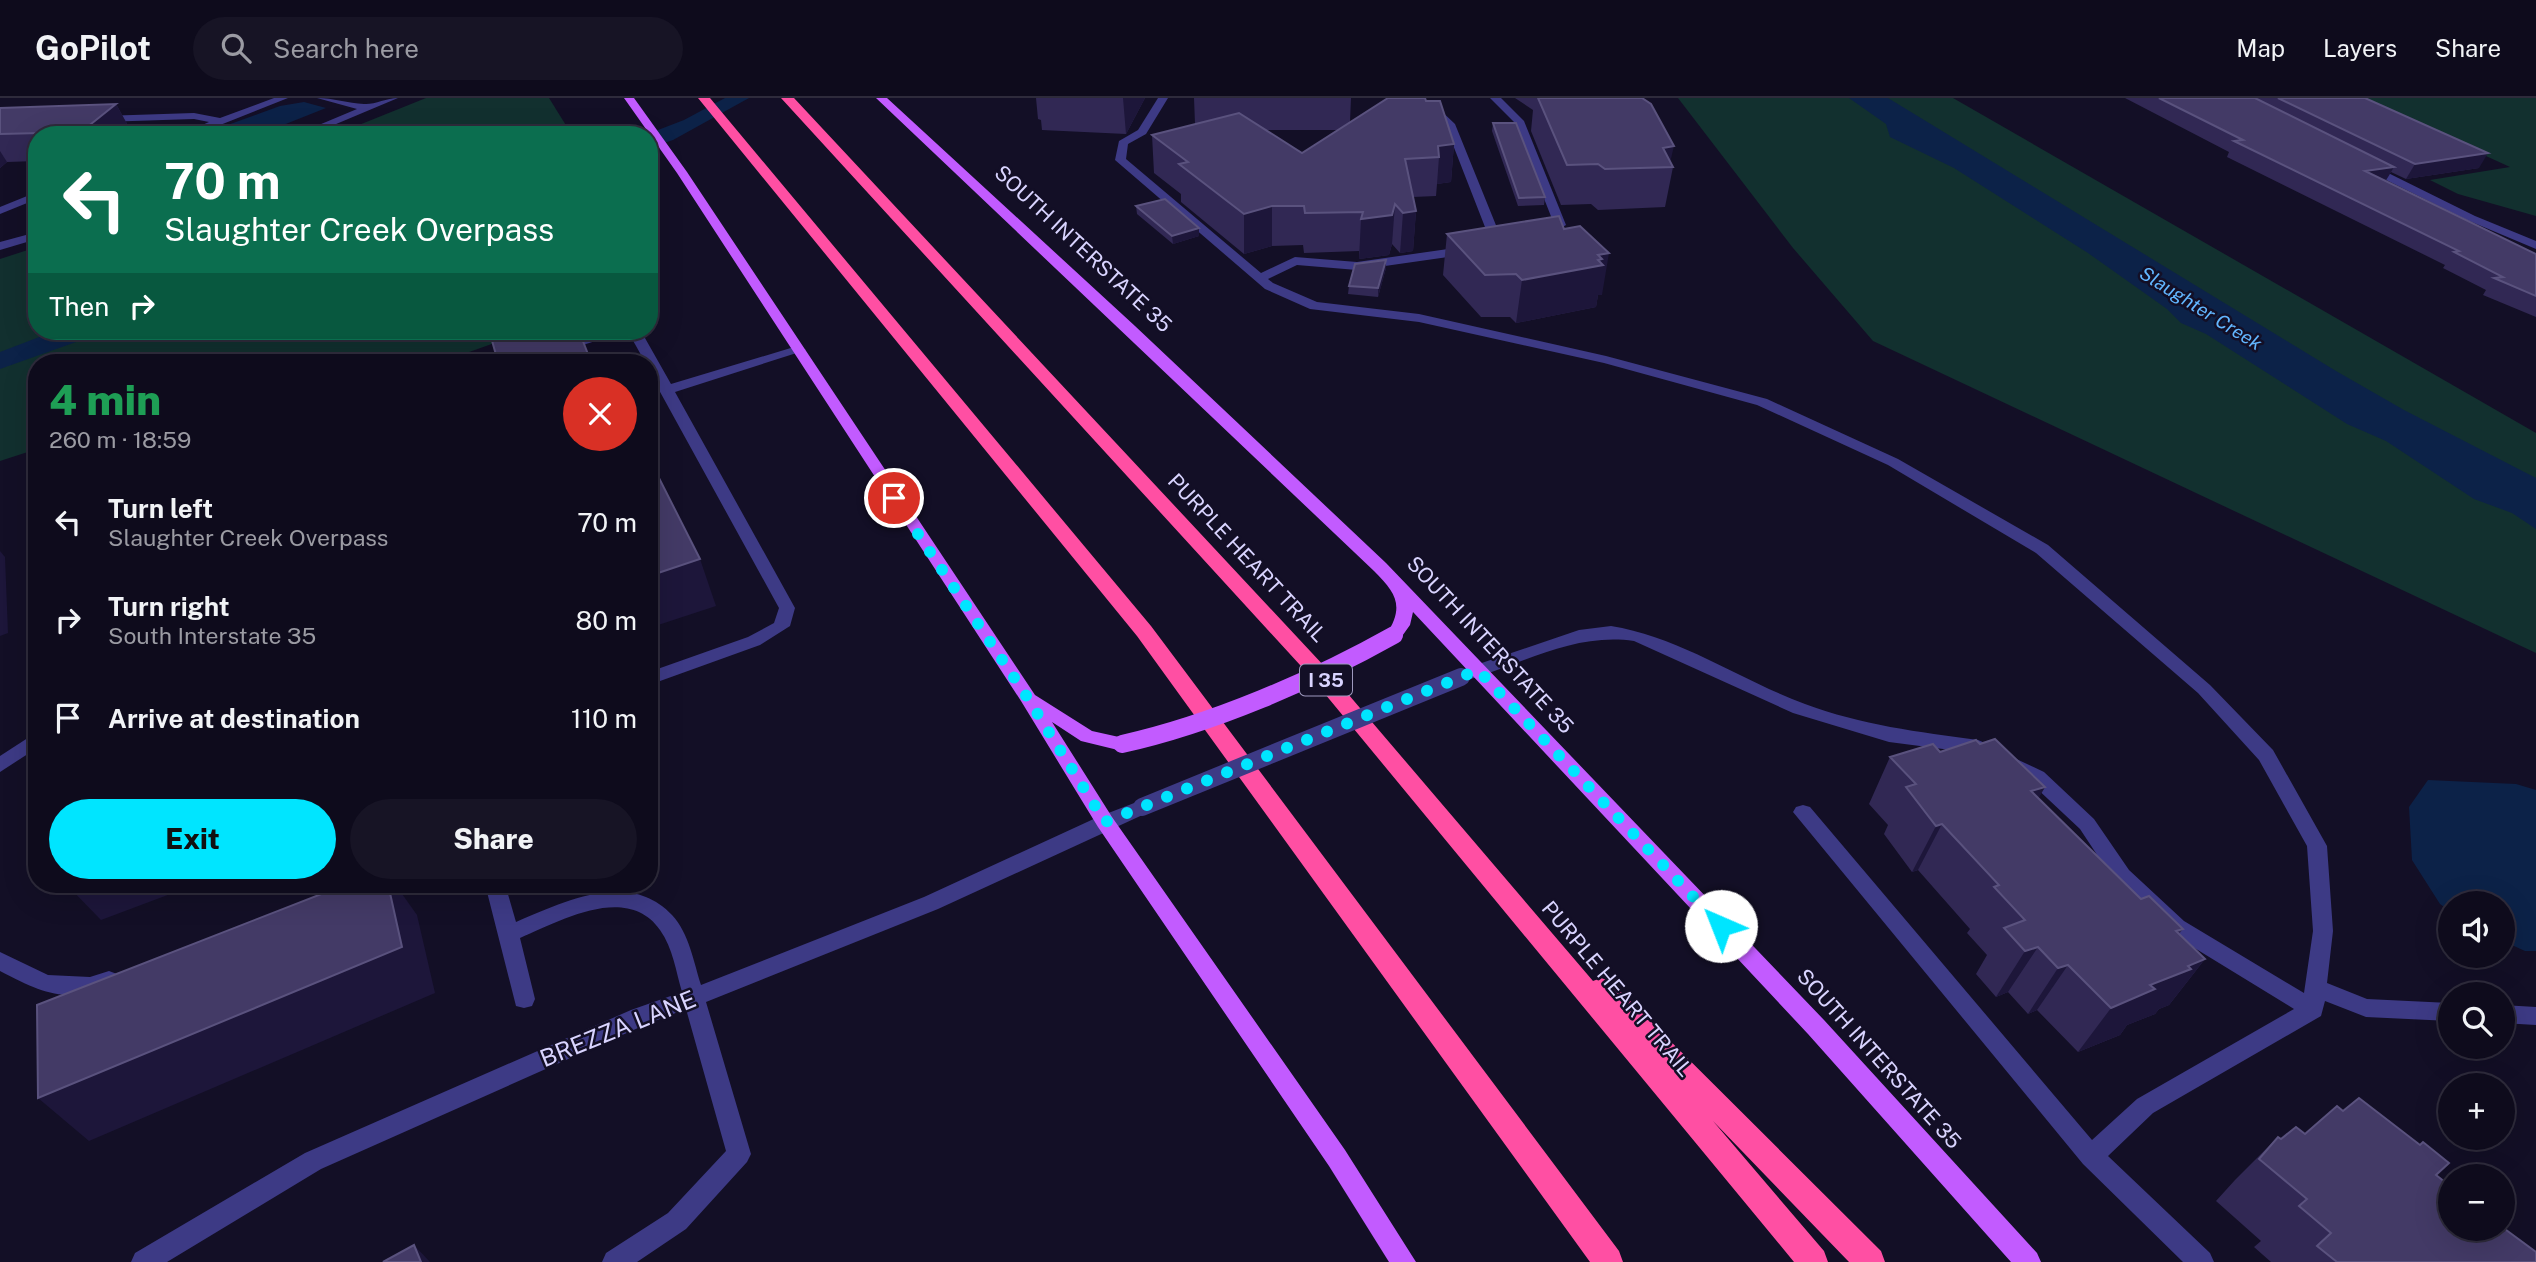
<!DOCTYPE html>
<meta charset="utf-8">
<style>
body{margin:0;font-family:"Public Sans",sans-serif;background:#171425;color:#f1f3f6;height:100vh;display:flex;flex-direction:column;font-size:26px;white-space:nowrap}
*{box-sizing:border-box;margin:0}
p{font-size:23px;color:#9b9ba3}
.icon{flex:none;width:38px;height:38px;fill:none;stroke:currentColor;stroke-width:2;stroke-linecap:round;stroke-linejoin:round}
.map{position:relative;flex:1;overflow:hidden}
.side{position:absolute;left:28px;top:256px;width:630px;height:539px;display:flex;flex-direction:column;background:#0e0b1c;border-radius:28px;box-shadow:0 7px 28px #0002,0 0 0 2px #2e2b3b}
.side>*{flex:none}
.hud{position:absolute;left:28px;top:28px;width:630px;height:214px;border-radius:28px;box-shadow:0 7px 28px #0002,0 0 0 2px #2e2b3b;background:#0b6e4f;color:#fff;overflow:hidden}
.tools{position:absolute;left:2438px;top:793px;display:grid;gap:14px}
.tools a{display:grid;place-items:center;width:77px;height:77px;border-radius:50%;background:#0e0b1c;box-shadow:0 7px 28px #0002,0 0 0 2px #2e2b3b;font-size:35px}
.pin{position:absolute;display:grid;place-items:center;width:60px;height:60px;color:#fff;margin:-30px;border:4px solid #fff;border-radius:50%;box-shadow:0 2px 7px #0007}
.me{position:absolute;width:77px;margin:-38px;rotate:316deg;stroke-linejoin:round;filter:drop-shadow(0 0 5px #0008)}
.turn{display:flex;align-items:center;gap:24px;height:147px;padding:0 21px;font-size:32px}
.turn .icon{width:91px;height:91px;stroke-width:2.5}
.turn b{display:block;font-size:49px;line-height:60px}
.then{display:flex;align-items:center;height:66px;padding:0 21px;background:#0003;gap:14px;font-size:26px}
.round{display:grid;place-items:center;flex:none;width:74px;height:74px;border-radius:37px;background:#171425}
.head{display:flex;align-items:center;justify-content:space-between;height:119px;padding:0 21px}
h1{font-size:42px;font-weight:800;line-height:52px;color:#1e9e55}
.button{display:flex;gap:14px;margin-top:auto;padding:14px 21px}
.button a{flex:1;height:80px;border-radius:42px;background:#00e5ff;color:#111;font-size:28px;font-weight:800;line-height:80px;text-align:center}
.button a+a{background:#171425;color:#f1f3f6}
ul{padding:0;list-style:none}
li{display:flex;align-items:center;gap:21px;height:98px;padding:0 21px}
li div{flex:1}
li b{display:block;font-size:26px}
li em{font-style:normal}
header{display:flex;align-items:center;gap:42px;box-sizing:border-box;height:98px;padding:0 35px;background:#0e0b1c;border-bottom:2px solid #2e2b3b}
header strong{font-size:33px}
nav{display:flex;gap:38px;margin-inline-start:auto;font-size:24px}
.search{width:490px;height:63px;background:#171425;display:flex;align-items:center;gap:18px;box-sizing:border-box;padding:0 24px;border-radius:38px;color:#9b9ba3;font-size:26px}
.map>svg:first-child{display:block}
</style>
<header>
<strong>GoPilot</strong>
<div class="search"><svg class="icon" aria-label="search" viewBox="0 0 24 24"><circle cx="10" cy="10" r="6"/><path d="M15 15l6 6"/></svg>Search here</div>
<nav><a>Map</a><a>Layers</a><a>Share</a></nav>
</header>
<div class="map">
<svg width="2536" height="1164" viewBox="0 0 2536 1164">
<rect width="100%" height="100%" fill="#130f26"/>
<g fill="#12302f">
<polygon points="426,0 549,0 572,37 334,37"/>
<polygon points="1678,0 1953,0 2536,335 2536,555 1873,243 1793,150"/>
<polygon points="2359,0 2536,0 2536,118 2458,96 2430,82 2510,69"/>
<polygon points="37,149 37,233 528,233 441,264 37,264 37,351 0,363 0,161"/>
</g>
<g fill="#0c2248">
<polygon points="725,0 749,0 673,42 649,50 649,37 645,37 684,22"/>
<polygon points="1849,0 1888,0 2336,273 2404,312 2536,380 2536,431 2512,415 2474,401 2386,343 2347,326 2206,236 2181,225 2167,211 2088,155 1954,70 1890,39 1886,26"/>
<polygon points="304,4 326,10 258,37 200,37 280,8"/>
<polygon points="55,233 107,233 0,271 0,254"/>
<polygon points="2428,682 2516,686 2536,692 2536,853 2525,853 2503,843 2502,805 2450,805 2450,813 2440,806 2412,762 2409,709"/>
</g>
<g fill="none" stroke-linecap="round" stroke-linejoin="round">
<g fill="#3d3a85" fill-rule="evenodd">
<polygon points="274,0 288,0 195,37 180,37 209,24 194,21 102,24 97,21 102,18 194,15 220,20"/>
<path d="M317 0C333 0 348 5 364 6 374 7 386 0 398 0L310 37H295L357 11Z"/>
<polygon points="1158,0 1168,0 1146,36 1128,46 1126,61 1261,175 1295,159 1357,164 1469,148 1475,152 1469,156 1357,172 1297,167 1268,181 1273,185 1317,204 1419,216 1606,258 1767,301 1898,361 2048,447 2210,587 2273,652 2327,748 2333,833 2327,885 2367,901 2450,905 2450,923 2366,919 2325,903 2321,918 2153,1015 2108,1058 2210,1155 2214,1164 2183,1164 2083,1066 1793,714 1796,709 1803,707 1810,709 2092,1042 2137,1001 2294,911 2170,835 2115,784 2080,731 2030,684 2003,670 2001,665 2003,660 2010,658 2044,674 2094,721 2129,772 2184,823 2304,895 2313,833 2307,748 2259,662 2198,595 2036,455 1888,367 1757,307 1604,265 1419,224 1310,211 1265,191 1115,62 1119,43 1138,32"/>
<polygon points="1400,0 1414,0 1436,8 1455,26 1504,147 1502,150 1492,147 1446,29 1428,12"/>
<polygon points="1490,0 1501,0 1524,23 1566,127 1550,136 1544,132 1554,126 1514,24"/>
<polygon points="2364,67 2372,67 2475,118 2536,143 2536,151 2467,122 2364,71"/>
<polygon points="37,94 37,101 0,116 0,109"/>
<polygon points="37,134 37,141 0,152 0,144"/>
<path d="M601 233H641L671 286 794 249 799 248 806 252 675 294 795 510 790 528 760 547 649 587V574L748 539 774 525 779 510 659 292 649 272V264H645L631 239C592 234 557 266 517 264Z"/>
<path d="M1611 528C1680 539 1740 582 1805 606 1861 627 1919 634 1978 642L1992 648 1994 653 1992 658 1985 660 1974 655 1889 644 1793 615 1634 543C1574 534 1520 567 1464 583L1455 577 1458 573 1579 532Z"/>
<polygon points="37,634 37,650 0,674 0,658"/>
<path d="M1142 702 1149 704 1152 709 1149 714 938 811 706 904 751 1056 747 1064 686 1131 637 1164H602L606 1155 668 1115 726 1053 686 911 647 926 321 1071 167 1164H131L135 1155 305 1055 631 912 682 894C676 874 673 850 660 832 627 785 560 823 520 840L535 901 532 908 524 910 516 908 485 786H505L516 824C563 804 629 771 672 817 689 835 694 865 701 887L924 799 1098 719Z"/>
<path d="M0 854 48 877 90 879 109 873 117 876 120 882 117 888C67 906 44 896 0 873Z"/>
<polygon points="2502,907 2536,909 2536,927 2502,925"/>
</g>
<g fill="#c25bff" fill-rule="evenodd">
<polygon points="624,0 634,0 687,74 1035,597 1092,633 1128,641 1131,646 1128,651 1122,653 1081,643 1052,624 1112,719 1345,1052 1416,1164 1389,1164 1329,1068 1098,729 1021,603 677,75"/>
<path d="M876 0H887L1135 228 1386 465 1824 922 2037 1155 2041 1164H2011L1808 936 1413 514 1410 527 1400 541H1388L1386 537C1405 508 1396 495 1374 473Z"/>
</g>
<g fill="#ff4fa3" fill-rule="evenodd">
<polygon points="698,0 710,0 1151,528 1619,1153 1623,1164 1590,1164 1137,538"/>
<polygon points="781,0 794,0 1325,569 1593,883 1601,880 1610,883 1881,1153 1885,1164 1849,1164 1713,1023 1824,1153 1828,1164 1794,1164 1311,579"/>
</g>
<polyline stroke="#3d3a85" stroke-width="18" points="1142,709 1461,579"/>
<path stroke="#c25bff" stroke-width="18" d="M1122 646C1212 626 1314 582 1394 537"/>
</g>
<g fill="#312854" fill-rule="evenodd">
<polygon points="1036,0 1145,0 1126,36 1042,32 1041,22 1038,21"/>
<path d="M1194 0H1351L1350 24 1454 46 1451 84 1437 86 1436 98 1413 99 1416 113 1413 153 1400 155 1392 146 1389 157 1359 161V153L1304 155 1303 147 1272 148 1244 156 1181 104V96L1154 75 1152 37 1195 26ZM1266 32H1337L1302 55Z"/>
<polygon points="1515,0 1642,0 1673,69 1665,109 1598,112 1591,106 1561,107 1531,33 1533,12"/>
<polygon points="2125,0 2365,0 2479,70 2406,81 2391,74 2385,83 2536,156 2536,219 2483,197 2486,192 2443,170 2445,167 2227,59 2229,54"/>
<polygon points="116,6 131,33 127,37 37,37 37,63 7,64 0,70 0,10"/>
<polygon points="1493,25 1545,99 1544,107 1518,108 1492,33"/>
<polygon points="1136,108 1199,138 1173,146 1137,116"/>
<polygon points="1564,131 1602,197 1598,197 1596,209 1516,225 1510,219 1481,219 1443,177 1447,136"/>
<polygon points="1386,162 1386,170 1378,199 1348,196 1349,188"/>
<polygon points="1980,646 2045,689 2038,700 2141,801 2183,831 2179,836 2205,861 2169,907 2159,911 2155,916 2127,927 2120,937 2078,954 2037,912 2028,916 2008,894 1996,899 1976,876 1987,857 1967,835 1970,831 1918,772 1912,774 1884,736 1888,727 1869,706 1890,659 1940,654"/>
<polygon points="2305,1036 2436,1077 2536,1164 2271,1164 2254,1149 2261,1143 2216,1103 2235,1082 2278,1039 2281,1041"/>
</g>
<g fill="#1d163a">
<polygon points="1123,0 1145,0 1126,36"/>
<polygon points="116,6 131,33 127,37 83,37 81,34"/>
<polygon points="1454,46 1451,84 1437,86 1439,59 1438,48"/>
<polygon points="1674,48 1669,69 1663,50"/>
<polygon points="0,53 7,64 0,70"/>
<polygon points="2488,55 2479,70 2406,81 2415,66"/>
<polygon points="2394,69 2385,84 2365,73"/>
<polygon points="1395,106 1392,146 1389,157 1359,161 1361,121"/>
<polygon points="1272,108 1272,148 1244,156 1244,116"/>
<polygon points="1416,113 1413,153 1400,155 1403,115"/>
<polygon points="1199,130 1199,138 1173,146 1172,138"/>
<polygon points="1609,155 1602,197 1598,197 1596,209 1516,225 1522,182 1598,157"/>
<polygon points="1386,162 1386,170 1378,199 1378,190"/>
<polygon points="0,453 5,459 8,535 0,538"/>
<polygon points="700,461 716,508 649,530 649,478"/>
<polygon points="2045,689 2018,736 2031,693"/>
<polygon points="1942,726 1918,772 1912,774 1936,728"/>
<polygon points="66,786 197,786 101,822"/>
<polygon points="388,786 395,786 417,817 435,895 89,1043 38,1000"/>
<polygon points="2038,849 2008,894 1996,899 2025,853"/>
<polygon points="2205,861 2169,907 2159,911 2155,916 2127,927 2120,937 2078,954 2111,910 2150,887 2188,868"/>
<polygon points="2068,867 2037,912 2028,916 2058,870"/>
<polygon points="414,1147 430,1164 421,1164"/>
</g>
<g fill="#433a66" stroke="#5a527e" stroke-width="2">
<polygon points="1388,0 1425,0 1426,3 1440,3 1454,46 1438,48 1439,59 1405,61 1416,113 1403,115 1395,106 1392,117 1361,121 1363,114 1305,115 1304,108 1272,108 1244,116 1179,66 1188,64 1152,37 1239,15 1302,55"/>
<polygon points="1538,0 1642,0 1651,6 1674,48 1663,50 1673,69 1605,71 1598,66 1567,67"/>
<polygon points="2159,0 2255,0 2394,69 2365,73 2536,156 2536,198 2494,180 2503,179 2454,154 2459,153 2234,43 2243,42"/>
<polygon points="2278,0 2365,0 2488,55 2415,66"/>
<polygon points="116,6 81,34 0,36 0,10"/>
<polygon points="1493,25 1516,25 1545,99 1519,100"/>
<polygon points="1165,101 1199,130 1172,138 1136,108"/>
<polygon points="1559,118 1564,131 1580,128 1609,155 1598,157 1602,161 1598,162 1603,167 1522,182 1516,176 1485,177 1447,136"/>
<polygon points="1386,162 1378,190 1349,188 1355,166"/>
<polygon points="518,233 579,233 591,264 498,264 491,239"/>
<polygon points="649,368 657,380 659,380 700,461 649,478"/>
<polygon points="1995,641 2045,689 2031,693 2141,801 2149,798 2183,831 2176,833 2205,861 2188,868 2191,871 2150,887 2155,891 2111,910 2068,867 2058,870 2038,849 2025,853 2004,830 2025,822 1994,789 1999,787 1942,726 1936,728 1906,689 1916,686 1890,659 1933,646 1940,654 1976,642 1980,646"/>
<polygon points="347,786 388,786 402,849 38,1000 37,907"/>
<polygon points="2359,1000 2420,1047 2423,1044 2449,1065 2436,1077 2450,1088 2450,1130 2502,1130 2502,1129 2536,1154 2536,1164 2337,1164 2317,1148 2331,1135 2299,1108 2307,1101 2259,1061 2278,1039 2281,1041 2296,1029 2305,1036 2337,1008 2343,1013"/>
<polygon points="414,1147 421,1164 383,1164"/>
</g>
<g fill="none" stroke-linecap="round" stroke-linejoin="round">
<polyline stroke="#00e5ff" stroke-width="12" stroke-dasharray="0 21.6" points="894,400 1027,599 1105,724 1478,572 1721,828"/>
</g>
<g text-anchor="middle" stroke-width="5" stroke-linejoin="round" paint-order="stroke">
<g font-size="19" font-style="italic" fill="#62b6ff" stroke="#130f26">
<text transform="translate(2201 210) rotate(32)" y="7">Slaughter Creek</text>
</g>
<rect fill="#130f26" stroke="#9e99be" stroke-width="2" x="1300" y="566.5" width="52" height="31" rx="5"/>
<g font-size="19" font-weight="bold" fill="#d9d4ff">
<text x="1326" y="589">I 35</text>
</g>
<g font-size="21" fill="#d9d4ff" stroke="#130f26">
<text transform="translate(1083 151) rotate(43)" y="7">SOUTH INTERSTATE 35</text>
<text transform="translate(1247 460) rotate(47)" y="7">PURPLE HEART TRAIL</text>
<text transform="translate(1490 547) rotate(47)" y="7">SOUTH INTERSTATE 35</text>
<text transform="translate(1617 891) rotate(50)" y="7">PURPLE HEART TRAIL</text>
<text transform="translate(1879 961) rotate(48)" y="7">SOUTH INTERSTATE 35</text>
</g>
<g font-size="24" fill="#d9d4ff" stroke="#130f26">
<text transform="translate(618 931) rotate(-22)" y="8">BREZZA LANE</text>
</g>
</g>
</svg>
<div class="tools">
<a><svg class="icon" aria-label="sound" viewBox="0 0 24 24"><path d="M4 9h4l5-4v14l-5-4H4zM17 9q2 3 0 6"/></svg></a>
<a><svg class="icon" aria-label="search" viewBox="0 0 24 24"><circle cx="10" cy="10" r="6"/><path d="M15 15l6 6"/></svg></a>
<a>+</a>
<a>−</a>
</div>
<div class="pin" style="left:894px;top:400px;background:#d93025"><svg class="icon" aria-label="arrive" viewBox="0 0 24 24"><path d="M6 21V4h12l-3 4 3 4H6"/></svg></div>
<svg class="me" style="left:1721px;top:828px" viewBox="-20 -20 40 40"><circle r="19" fill="#fff"/><path d="M0-13L10 11 0 6-10 11z" fill="#00e5ff"/></svg>
<div class="hud">
<div class="turn"><svg class="icon" aria-label="left" viewBox="0 0 24 24"><path d="M17 20v-9H6M10 6l-5 5 5 5"/></svg><div><b>70 m</b>Slaughter Creek Overpass</div></div>
<div class="then">Then<svg class="icon" aria-label="right" viewBox="0 0 24 24"><path d="M7 20v-9h11M14 6l5 5-5 5"/></svg></div>
</div>
<section class="side">
<div class="head"><div><h1>4 min</h1><p>260 m · 18:59</p></div><a class="round" style="background:#d93025;color:#fff"><svg class="icon" aria-label="close" viewBox="0 0 24 24"><path d="M6 6l12 12M18 6L6 18"/></svg></a></div>
<ul>
<li><svg class="icon" aria-label="left" viewBox="0 0 24 24"><path d="M17 20v-9H6M10 6l-5 5 5 5"/></svg><div><b>Turn left</b><p>Slaughter Creek Overpass</p></div><em>70 m</em></li>
<li><svg class="icon" aria-label="right" viewBox="0 0 24 24"><path d="M7 20v-9h11M14 6l5 5-5 5"/></svg><div><b>Turn right</b><p>South Interstate 35</p></div><em>80 m</em></li>
<li><svg class="icon" aria-label="arrive" viewBox="0 0 24 24"><path d="M6 21V4h12l-3 4 3 4H6"/></svg><div><b>Arrive at destination</b></div><em>110 m</em></li>
</ul>
<div class="button"><a>Exit</a><a>Share</a></div>
</section>
</div>
